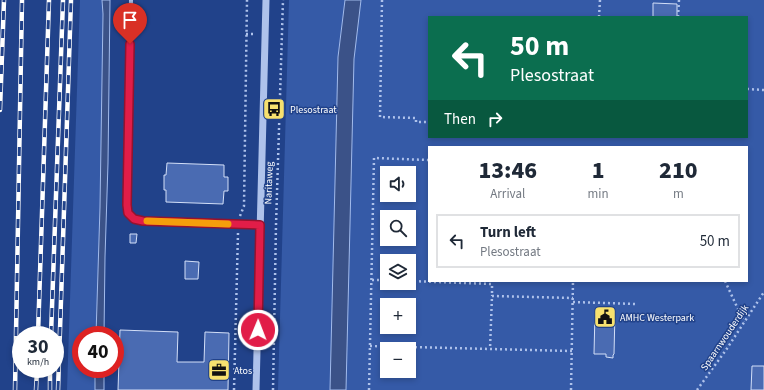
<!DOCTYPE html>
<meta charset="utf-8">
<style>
body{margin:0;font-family:"Source Sans 3",sans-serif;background:#f6f6f7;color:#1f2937;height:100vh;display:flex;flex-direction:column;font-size:15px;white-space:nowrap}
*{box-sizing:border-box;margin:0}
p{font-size:13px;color:#747a83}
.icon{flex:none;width:22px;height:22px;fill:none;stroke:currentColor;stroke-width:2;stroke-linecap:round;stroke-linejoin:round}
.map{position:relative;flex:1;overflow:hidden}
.sheet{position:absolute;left:428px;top:146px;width:320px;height:136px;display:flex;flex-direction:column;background:#fff;border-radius:0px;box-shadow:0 2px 6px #0003}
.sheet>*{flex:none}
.banner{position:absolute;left:428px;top:16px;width:320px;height:122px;border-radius:0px;box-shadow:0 2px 6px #0003;background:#0b6e4f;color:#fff;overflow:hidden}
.buttons{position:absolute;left:380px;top:166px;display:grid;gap:8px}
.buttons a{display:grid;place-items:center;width:36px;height:36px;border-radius:0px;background:#fff;box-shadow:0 2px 6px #0003;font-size:20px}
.speed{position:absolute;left:12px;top:326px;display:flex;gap:8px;font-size:20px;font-weight:700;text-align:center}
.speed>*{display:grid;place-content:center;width:52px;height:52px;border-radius:50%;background:#fff;box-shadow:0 2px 6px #0003;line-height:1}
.speed small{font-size:10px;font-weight:400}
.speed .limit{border:6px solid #d22;background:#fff;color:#111}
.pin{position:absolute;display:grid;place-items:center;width:34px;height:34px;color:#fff;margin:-41px -17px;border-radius:50% 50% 50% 0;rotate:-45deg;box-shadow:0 0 4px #0007}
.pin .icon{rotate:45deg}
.me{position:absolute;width:44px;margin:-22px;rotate:1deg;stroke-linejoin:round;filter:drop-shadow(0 0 3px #0008)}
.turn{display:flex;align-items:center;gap:14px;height:84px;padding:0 16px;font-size:18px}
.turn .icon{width:52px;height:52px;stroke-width:2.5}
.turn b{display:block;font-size:28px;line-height:34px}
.then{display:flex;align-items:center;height:38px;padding:0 16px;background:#0003;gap:8px;font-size:15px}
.eta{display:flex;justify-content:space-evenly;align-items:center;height:68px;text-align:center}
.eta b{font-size:24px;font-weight:800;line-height:28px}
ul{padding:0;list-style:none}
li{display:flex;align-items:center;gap:12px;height:54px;margin:0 8px 6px;padding:0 8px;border:2px solid #e0e1e3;border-radius:0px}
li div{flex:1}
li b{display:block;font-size:15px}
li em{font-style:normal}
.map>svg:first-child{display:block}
</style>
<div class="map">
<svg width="764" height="390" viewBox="0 0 764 390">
<rect width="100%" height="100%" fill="#21428a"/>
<g fill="#355aa7" fill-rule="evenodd">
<polygon points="80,0 102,0 103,14 100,207 96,335 81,335 81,369 95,369 95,390 67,390"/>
<polygon points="289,0 345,0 338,57 330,390 278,390"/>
<path d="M355 0H764V390H340ZM429 17H747V137H429ZM429 147H747V281H429ZM387 173H409V195H387ZM387 217H409V239H387ZM387 261H409V283H387ZM387 305H409V327H387ZM387 349H409V371H387Z"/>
</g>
<g fill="#3b5288" stroke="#a2bbec">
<polygon points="102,0 110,0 108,163 105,257 104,335 96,335 100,207 103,14"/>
<polygon points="345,0 361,0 354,59 346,390 330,390 338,57"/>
<rect x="95" y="369" width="9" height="21"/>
</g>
<g fill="#4a6bb2" stroke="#d3dff8">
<polygon points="653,3 677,4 677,17 653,17"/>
<polygon points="167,163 224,165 224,177 228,177 228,191 224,191 223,204 166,202 166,190 164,190 164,175 166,175"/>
<polygon points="130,234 137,234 136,243 130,243"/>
<polygon points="185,261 199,262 198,279 185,279"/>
<polygon points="595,312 615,312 614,354 613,355 613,358 606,357 606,354 594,354"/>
<polygon points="120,330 178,332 177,362 204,362 205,332 229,333 228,390 118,390"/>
<polygon points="752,366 764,366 764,390 751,390"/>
</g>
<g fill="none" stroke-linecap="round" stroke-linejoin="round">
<g stroke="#aec2eb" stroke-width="2.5" stroke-dasharray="2 3" stroke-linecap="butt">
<polyline points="382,0 380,117 416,118 416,122 429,122"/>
<polyline points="599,17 600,0"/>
<polyline points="678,17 679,0"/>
<polyline points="246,34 255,34"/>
<polyline points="747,89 764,90"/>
<polyline points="240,216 244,206 247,0"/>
<polyline points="372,280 387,280"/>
<polyline points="409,281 492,284 492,296"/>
<polyline points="725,281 744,322"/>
<polyline points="573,302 636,304"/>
<polyline points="370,346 490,349"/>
<polyline points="572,351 490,349 492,296 573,298"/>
<polyline points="234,390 238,233"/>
<polyline points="273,390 276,225 283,0"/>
<polyline points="369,390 374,158 429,160"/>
<polyline points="571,390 573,281"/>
<polyline points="697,390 726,350 764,292"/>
</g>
<polyline stroke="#aec2eb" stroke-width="4" points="131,0 127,205 128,213 134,219 143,221 260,225"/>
<polyline stroke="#aec2eb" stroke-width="7" points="256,390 266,0"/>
<g stroke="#fff" stroke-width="4.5">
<g id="rail">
<polyline points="0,110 4,0"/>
<polyline points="38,335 49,0"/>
<polyline points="51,335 63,0"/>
<polyline points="15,390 22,0"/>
<polyline points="36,390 37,369"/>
<polyline points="50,390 50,369"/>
<polyline points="58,390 71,0"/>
</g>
</g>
<use href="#rail" stroke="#21428a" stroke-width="3" stroke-dasharray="9" stroke-linecap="butt"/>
</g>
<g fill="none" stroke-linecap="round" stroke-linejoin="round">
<g stroke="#92132f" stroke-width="10">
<polyline id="route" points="130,44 127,205 128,213 134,219 143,221 260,225 258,330"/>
</g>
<use href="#route" stroke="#e11d48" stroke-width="7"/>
<polyline stroke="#f59e0b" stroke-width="7" points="147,221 228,224"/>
</g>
<defs>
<g id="bus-square" transform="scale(1.15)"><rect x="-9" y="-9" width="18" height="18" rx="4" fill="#f7e16f" stroke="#21428a"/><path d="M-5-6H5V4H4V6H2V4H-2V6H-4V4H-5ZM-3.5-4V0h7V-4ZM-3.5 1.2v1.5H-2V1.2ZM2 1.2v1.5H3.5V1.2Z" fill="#111"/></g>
<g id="civic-square" transform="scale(1.15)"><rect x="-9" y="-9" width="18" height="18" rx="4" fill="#f7e16f" stroke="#21428a"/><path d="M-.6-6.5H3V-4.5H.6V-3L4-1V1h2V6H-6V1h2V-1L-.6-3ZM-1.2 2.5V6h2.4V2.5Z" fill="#111"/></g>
<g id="office-square" transform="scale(1.15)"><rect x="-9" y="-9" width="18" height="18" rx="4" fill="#f7e16f" stroke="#21428a"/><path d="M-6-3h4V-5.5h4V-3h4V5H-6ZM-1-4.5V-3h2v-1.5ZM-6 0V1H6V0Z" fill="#111"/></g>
</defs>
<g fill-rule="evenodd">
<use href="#bus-square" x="274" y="109"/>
<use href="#civic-square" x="605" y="317"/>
<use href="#office-square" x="219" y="370"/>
</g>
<g text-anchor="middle" stroke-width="3" stroke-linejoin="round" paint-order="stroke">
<g font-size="10" fill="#fff" stroke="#21428a" text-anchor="start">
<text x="290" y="113">Plesostraat</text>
<text x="620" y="321">AMHC Westerpark</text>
<text x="234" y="374">Atos</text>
</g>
<g font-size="10" fill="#fff" stroke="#21428a">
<text transform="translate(268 183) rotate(-88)" y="4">Naritaweg</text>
<text transform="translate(724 337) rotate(-56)" y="4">Spaarnwouderdijk</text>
</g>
</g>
</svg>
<div class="buttons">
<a><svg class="icon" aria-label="sound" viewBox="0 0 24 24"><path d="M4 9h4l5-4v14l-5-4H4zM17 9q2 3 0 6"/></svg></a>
<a><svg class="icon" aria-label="search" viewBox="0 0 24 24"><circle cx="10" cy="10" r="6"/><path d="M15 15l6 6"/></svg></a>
<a><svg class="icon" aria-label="layers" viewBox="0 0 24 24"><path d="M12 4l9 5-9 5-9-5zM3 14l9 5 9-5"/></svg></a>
<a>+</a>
<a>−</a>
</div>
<div class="speed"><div>30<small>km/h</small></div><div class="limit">40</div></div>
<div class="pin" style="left:130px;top:44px;background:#d93025"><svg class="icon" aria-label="arrive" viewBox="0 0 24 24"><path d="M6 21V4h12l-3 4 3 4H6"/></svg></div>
<svg class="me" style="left:258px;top:330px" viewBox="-20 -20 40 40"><circle r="17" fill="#e11d48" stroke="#fff" stroke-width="3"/><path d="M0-11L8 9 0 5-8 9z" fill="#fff"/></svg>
<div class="banner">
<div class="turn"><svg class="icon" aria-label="left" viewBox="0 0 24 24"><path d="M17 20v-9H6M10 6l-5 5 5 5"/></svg><div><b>50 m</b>Plesostraat</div></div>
<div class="then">Then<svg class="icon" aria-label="right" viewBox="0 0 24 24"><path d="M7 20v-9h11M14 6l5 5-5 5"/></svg></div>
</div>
<section class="sheet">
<div class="eta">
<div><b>13:46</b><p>Arrival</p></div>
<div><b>1</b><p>min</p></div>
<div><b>210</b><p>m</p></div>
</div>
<ul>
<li><svg class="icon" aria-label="left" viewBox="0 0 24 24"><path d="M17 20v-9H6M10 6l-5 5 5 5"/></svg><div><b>Turn left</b><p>Plesostraat</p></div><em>50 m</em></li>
</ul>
</section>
</div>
